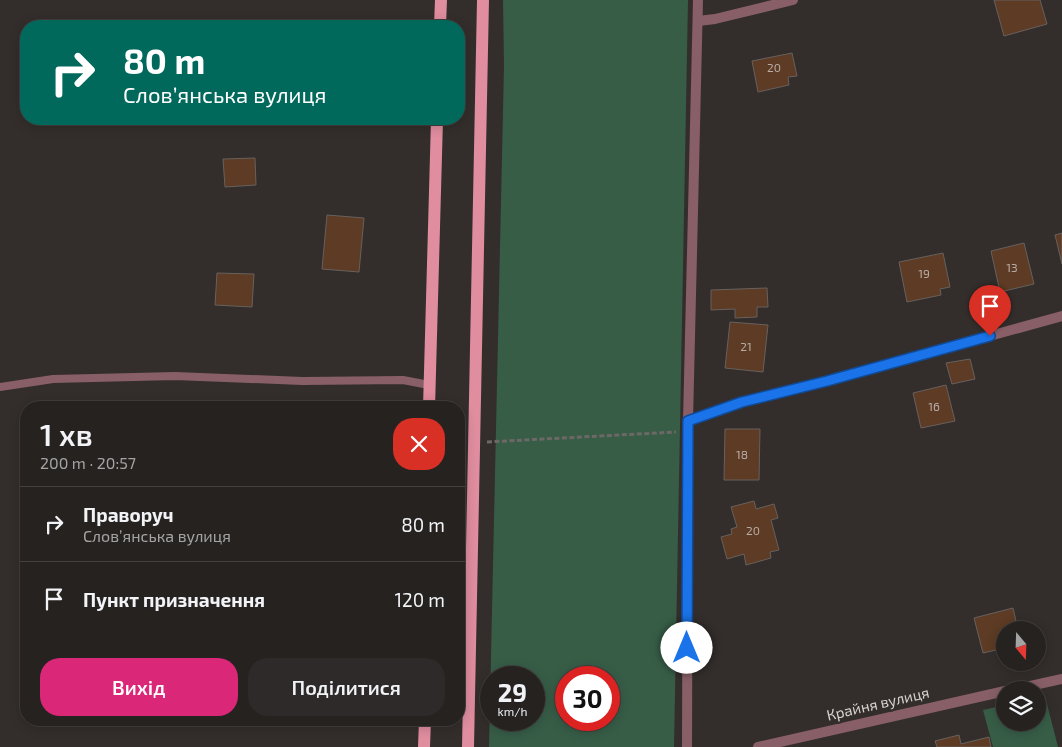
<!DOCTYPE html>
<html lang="uk">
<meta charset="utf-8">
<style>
body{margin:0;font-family:"Exo 2",sans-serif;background:#2e2a29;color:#f1f3f6;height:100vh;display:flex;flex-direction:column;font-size:19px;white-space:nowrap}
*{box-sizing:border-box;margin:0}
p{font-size:16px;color:#a4a4a5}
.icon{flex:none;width:28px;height:28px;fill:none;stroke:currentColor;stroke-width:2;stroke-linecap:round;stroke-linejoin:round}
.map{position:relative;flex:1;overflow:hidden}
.side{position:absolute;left:20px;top:401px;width:445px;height:325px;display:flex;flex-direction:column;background:#262220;border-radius:20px;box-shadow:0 2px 12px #0003,0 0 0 1px #423f3e}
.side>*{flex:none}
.hud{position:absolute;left:20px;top:20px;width:445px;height:105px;border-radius:20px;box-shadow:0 2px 12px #0003,0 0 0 1px #423f3e;background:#00695c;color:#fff;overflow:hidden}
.needle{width:32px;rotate:161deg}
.fabs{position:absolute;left:996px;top:621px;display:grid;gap:10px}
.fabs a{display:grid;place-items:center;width:50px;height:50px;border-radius:50%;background:#262220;box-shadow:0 2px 12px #0003,0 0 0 1px #423f3e;font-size:25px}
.speed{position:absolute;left:480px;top:666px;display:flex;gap:10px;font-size:25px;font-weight:700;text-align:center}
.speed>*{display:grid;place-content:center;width:65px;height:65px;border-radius:50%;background:#262220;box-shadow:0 2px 12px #0003,0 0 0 1px #423f3e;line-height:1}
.speed small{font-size:12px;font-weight:400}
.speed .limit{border:8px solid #d22;background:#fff;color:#111}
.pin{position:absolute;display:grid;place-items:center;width:42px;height:42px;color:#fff;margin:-51px -21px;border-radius:50% 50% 50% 0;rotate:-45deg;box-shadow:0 0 5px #0007}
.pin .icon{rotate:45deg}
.me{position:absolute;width:55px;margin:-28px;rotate:0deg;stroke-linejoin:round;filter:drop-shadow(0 0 4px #0008)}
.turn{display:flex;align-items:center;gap:18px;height:105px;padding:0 20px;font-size:22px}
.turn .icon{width:65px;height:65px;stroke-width:2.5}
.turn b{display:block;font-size:35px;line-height:42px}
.round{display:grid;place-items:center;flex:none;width:52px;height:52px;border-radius:20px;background:#2e2a29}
.head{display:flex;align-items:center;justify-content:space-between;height:85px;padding:0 20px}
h1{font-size:30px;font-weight:600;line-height:38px}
.cta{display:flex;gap:10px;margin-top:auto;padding:10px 20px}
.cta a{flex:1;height:58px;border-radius:20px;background:#db2777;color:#fff;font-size:20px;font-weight:600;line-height:58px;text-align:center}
.cta a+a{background:#2e2a29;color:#f1f3f6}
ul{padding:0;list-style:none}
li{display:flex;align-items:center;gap:15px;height:75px;padding:0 20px;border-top:1px solid #423f3e}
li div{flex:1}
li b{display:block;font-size:19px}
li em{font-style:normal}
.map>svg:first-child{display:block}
</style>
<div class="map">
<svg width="1062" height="747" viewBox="0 0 1062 747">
<rect width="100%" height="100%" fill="#332e2b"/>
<g fill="#375d47" fill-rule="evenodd">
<path d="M503 0H688L674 747H489L504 66ZM491 678H534V720H491ZM566 678H609V720H566Z"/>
<polygon points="1045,696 1058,747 993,747 983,710 1005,705 1005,722 1038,722 1038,698"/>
</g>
<g fill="#5d3b24" stroke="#67615e">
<polygon points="994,0 1040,0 1047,24 1004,36"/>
<polygon points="792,53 797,76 788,77 789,85 758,92 752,61"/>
<polygon points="255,158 256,185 225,187 223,159"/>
<polygon points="327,215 364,218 359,272 322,269"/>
<polygon points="1062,233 1062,264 1055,235"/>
<polygon points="1024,243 1034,284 1000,292 991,251"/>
<polygon points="943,253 950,287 940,289 941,295 907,302 899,262"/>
<polygon points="217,273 254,274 252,307 215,305"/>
<polygon points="767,288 768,307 757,307 757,317 735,318 735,309 711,310 711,290"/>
<polygon points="730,322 768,325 763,372 725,368"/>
<polygon points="970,359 975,379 952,384 946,363"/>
<polygon points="946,385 955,421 921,428 913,393"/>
<polygon points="725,429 760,429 759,480 724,480"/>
<polygon points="754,501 756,509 774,504 778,518 771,520 779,550 770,552 771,558 746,565 744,554 727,559 721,537 732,534 731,529 737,527 731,507"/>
<polygon points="1013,608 1018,630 1005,630 1005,648 983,653 974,618"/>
<polygon points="959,735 961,744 989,737 991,747 937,747 935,741"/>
</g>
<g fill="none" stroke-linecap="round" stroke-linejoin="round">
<polyline stroke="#6c6866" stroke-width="3" stroke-dasharray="5 2.5" stroke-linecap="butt" points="487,442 676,432"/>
<polyline stroke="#885f67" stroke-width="8" points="0,387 53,379 175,376 302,381 403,380 429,385"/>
<g stroke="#885f67" stroke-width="10">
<polyline points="698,21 715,19 793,0"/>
<polyline points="688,421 742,402 827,381 1062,316"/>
<polyline points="1012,690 1062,679"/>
<polyline points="687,747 688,421 698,0"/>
<polyline points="758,747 1005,691"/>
</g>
<g stroke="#df8d9f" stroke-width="12">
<polyline points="440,26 441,0"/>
<polyline points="429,408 437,119"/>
<polyline points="424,747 425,720"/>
<polyline points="468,747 483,0"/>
</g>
</g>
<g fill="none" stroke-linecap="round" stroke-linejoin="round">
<g stroke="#114b97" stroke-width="12">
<polyline id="route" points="687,648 688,421 742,402 827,381 990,336"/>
</g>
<use href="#route" stroke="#1a73e8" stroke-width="9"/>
</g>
<g text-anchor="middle" stroke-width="5" stroke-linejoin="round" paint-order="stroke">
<g font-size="12" fill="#b8ada6">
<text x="774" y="72">20</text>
<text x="1012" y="272">13</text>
<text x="924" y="278">19</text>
<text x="746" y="351">21</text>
<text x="934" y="411">16</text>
<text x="742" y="459">18</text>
<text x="753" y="535">20</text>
</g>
<g font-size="15" fill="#d6d3d1" stroke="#332e2b">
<text transform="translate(878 704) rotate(-13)" y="5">Крайня вулиця</text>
</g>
</g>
</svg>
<div class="fabs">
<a><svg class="needle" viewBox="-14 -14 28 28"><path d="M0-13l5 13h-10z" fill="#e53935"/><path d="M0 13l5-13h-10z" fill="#a4a4a5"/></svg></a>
<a><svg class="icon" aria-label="layers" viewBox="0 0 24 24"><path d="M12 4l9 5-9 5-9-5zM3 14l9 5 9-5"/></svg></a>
</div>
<div class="speed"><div>29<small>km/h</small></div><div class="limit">30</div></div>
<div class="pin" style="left:990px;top:336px;background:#d93025"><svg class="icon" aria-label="arrive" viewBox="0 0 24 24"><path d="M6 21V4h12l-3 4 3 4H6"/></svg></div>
<svg class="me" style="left:687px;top:648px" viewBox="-20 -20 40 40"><circle r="19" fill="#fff"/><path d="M0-13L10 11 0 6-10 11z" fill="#1a73e8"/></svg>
<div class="hud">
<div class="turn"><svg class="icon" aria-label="right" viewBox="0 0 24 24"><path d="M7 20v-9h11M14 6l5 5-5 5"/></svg><div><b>80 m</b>Словʼянська вулиця</div></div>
</div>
<section class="side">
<div class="head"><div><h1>1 хв</h1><p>200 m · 20:57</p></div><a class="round" style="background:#d93025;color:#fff"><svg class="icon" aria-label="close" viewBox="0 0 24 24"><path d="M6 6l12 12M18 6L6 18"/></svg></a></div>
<ul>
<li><svg class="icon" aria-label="right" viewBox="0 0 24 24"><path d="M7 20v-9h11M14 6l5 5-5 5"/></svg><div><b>Праворуч</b><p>Словʼянська вулиця</p></div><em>80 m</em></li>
<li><svg class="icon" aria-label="arrive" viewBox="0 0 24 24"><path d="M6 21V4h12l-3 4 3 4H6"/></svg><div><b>Пункт призначення</b></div><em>120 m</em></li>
</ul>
<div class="cta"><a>Вихід</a><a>Поділитися</a></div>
</section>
</div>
